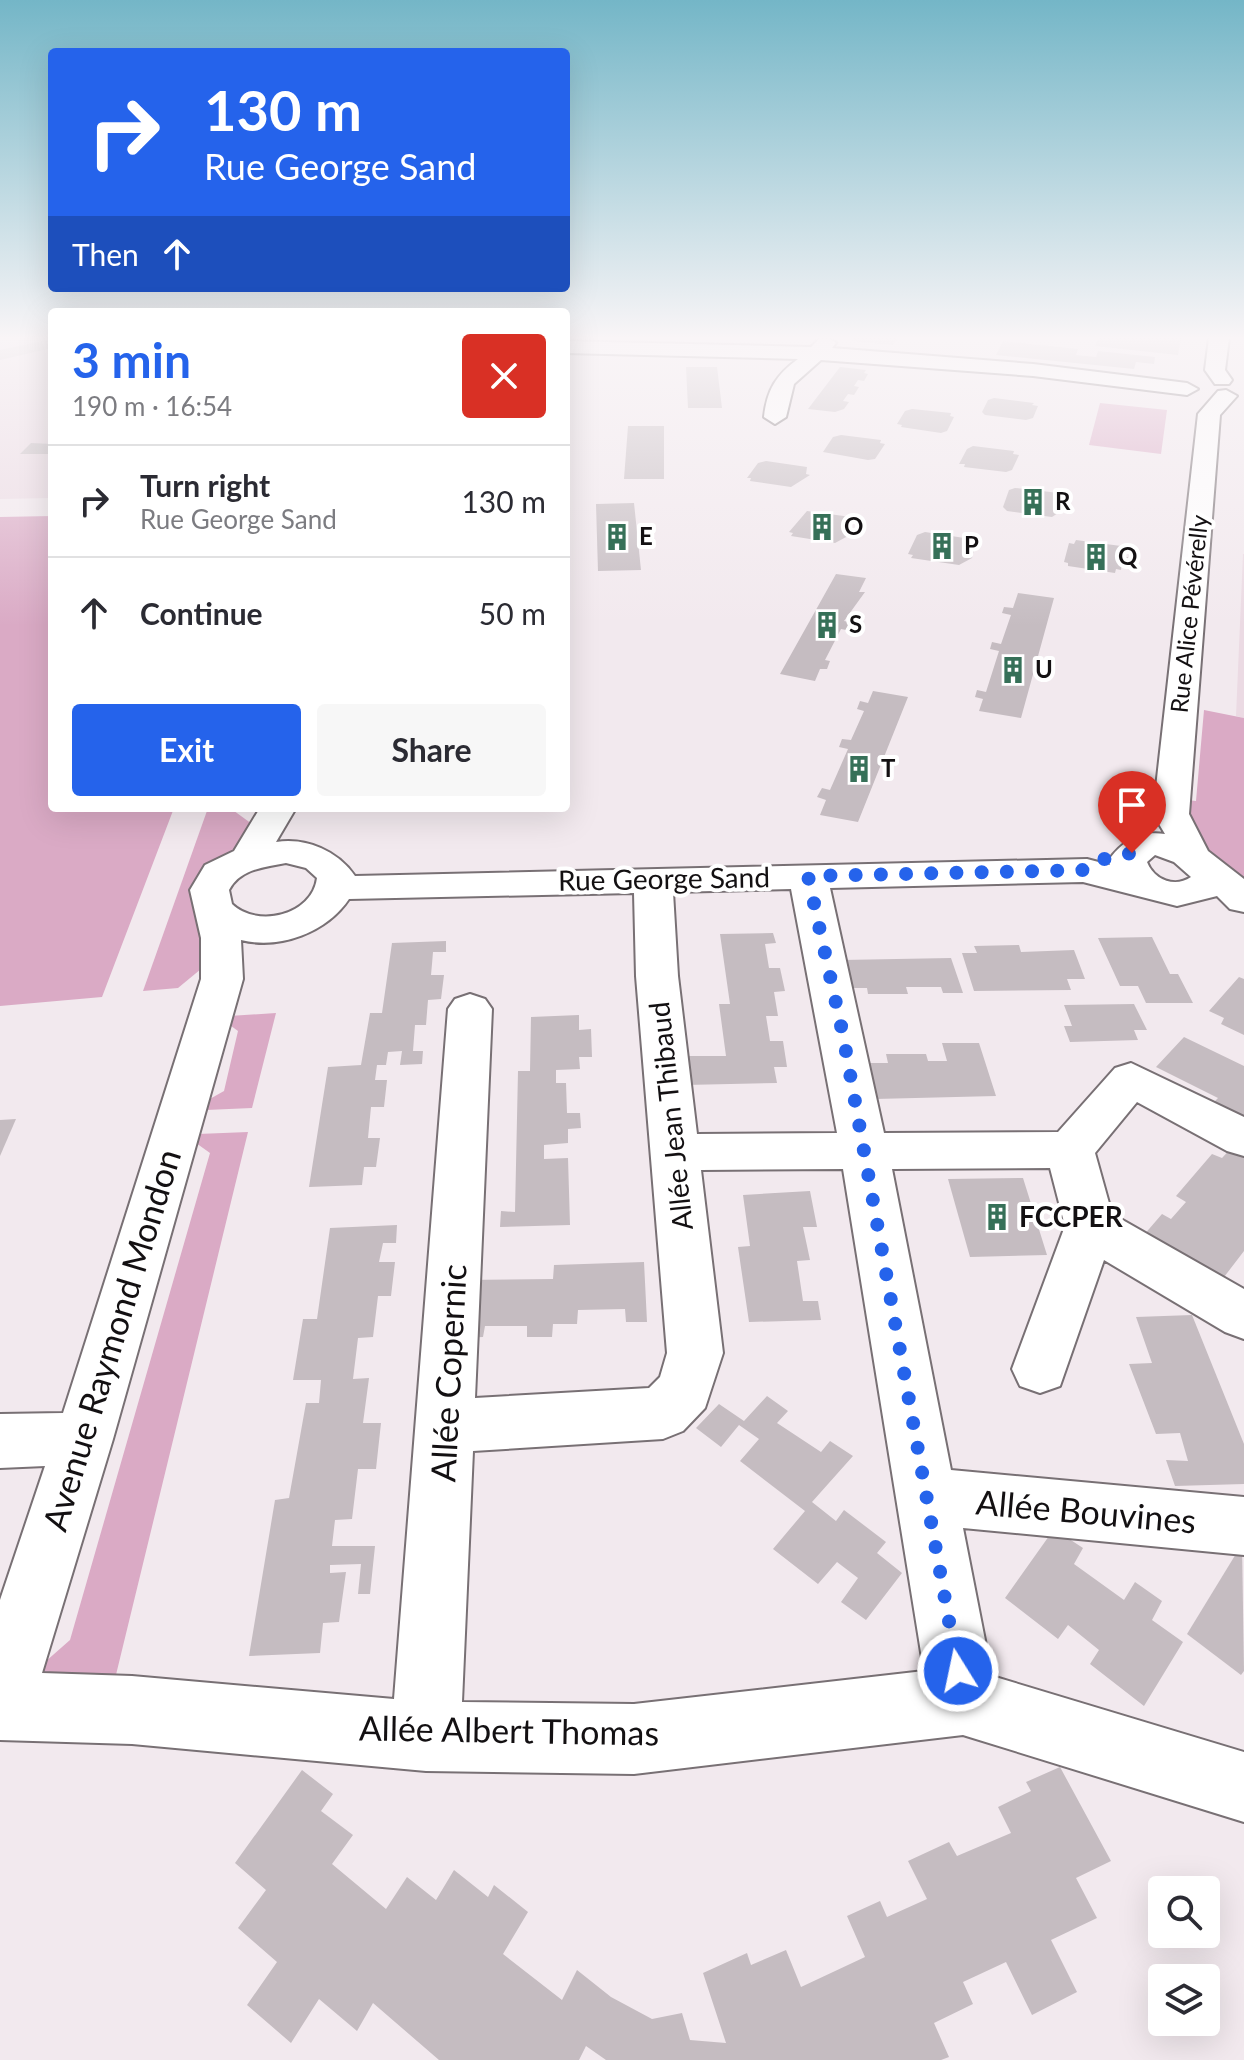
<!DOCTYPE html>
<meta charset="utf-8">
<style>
body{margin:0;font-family:Lato,sans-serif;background:#f7f7f7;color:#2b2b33;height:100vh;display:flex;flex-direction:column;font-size:30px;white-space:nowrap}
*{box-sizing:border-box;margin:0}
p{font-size:26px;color:#7c7c81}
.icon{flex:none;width:44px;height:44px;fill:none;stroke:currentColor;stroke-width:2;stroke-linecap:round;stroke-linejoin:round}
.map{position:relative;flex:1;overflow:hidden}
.side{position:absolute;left:48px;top:308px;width:522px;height:504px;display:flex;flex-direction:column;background:#fff;border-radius:8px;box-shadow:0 8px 32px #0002}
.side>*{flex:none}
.top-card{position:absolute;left:48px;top:48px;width:522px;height:244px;border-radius:8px;box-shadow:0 8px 32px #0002;background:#2563eb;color:#fff;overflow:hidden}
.tools{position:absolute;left:1148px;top:1876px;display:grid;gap:16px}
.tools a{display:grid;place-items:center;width:72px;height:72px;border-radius:8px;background:#fff;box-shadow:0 8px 32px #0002;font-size:40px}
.pin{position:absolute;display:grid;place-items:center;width:68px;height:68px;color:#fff;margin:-82px -34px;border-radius:50% 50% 50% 0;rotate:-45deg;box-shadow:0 0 8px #0007}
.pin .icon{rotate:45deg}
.me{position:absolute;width:88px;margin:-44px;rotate:350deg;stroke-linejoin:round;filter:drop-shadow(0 0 6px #0008)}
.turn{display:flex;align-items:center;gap:28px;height:168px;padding:0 24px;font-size:36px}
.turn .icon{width:104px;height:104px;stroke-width:2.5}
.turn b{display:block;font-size:56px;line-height:68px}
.then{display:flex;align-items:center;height:76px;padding:0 24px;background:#0003;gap:16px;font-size:30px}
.round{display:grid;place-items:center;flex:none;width:84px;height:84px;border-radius:8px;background:#f7f7f7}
.summary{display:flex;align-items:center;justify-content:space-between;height:136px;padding:0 24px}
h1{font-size:48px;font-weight:700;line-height:60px;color:#2563eb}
.action{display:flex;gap:16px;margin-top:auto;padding:16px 24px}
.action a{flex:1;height:92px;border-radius:8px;background:#2563eb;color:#fff;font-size:32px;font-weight:700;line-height:92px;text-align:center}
.action a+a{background:#f7f7f7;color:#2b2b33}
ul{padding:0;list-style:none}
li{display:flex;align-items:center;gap:24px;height:112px;padding:0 24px;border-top:2px solid #e1e1e2}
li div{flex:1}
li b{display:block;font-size:30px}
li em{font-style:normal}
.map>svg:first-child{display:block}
</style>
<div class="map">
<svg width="1244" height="2060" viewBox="0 0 1244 2060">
<rect width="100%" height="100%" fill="#f2e9ee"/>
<g fill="#ebdae3">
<polygon points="0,338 52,338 52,498 0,499"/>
<polygon points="1243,554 1244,554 1244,718 1236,716"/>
</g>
<g fill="#daaac5">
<polygon points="1100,403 1167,410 1161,454 1089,445"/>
<polygon points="52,516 52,808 174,808 102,997 0,1006 0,517"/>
<polygon points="1204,710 1244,718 1244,891 1235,885 1189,824 1187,800 1196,801"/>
<polygon points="208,808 230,808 252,824 201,969 178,988 143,991"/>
<polygon points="276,1013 252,1108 206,1110 208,1100 224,1091 238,1031 227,1023 229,1016"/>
<polygon points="248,1132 114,1683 38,1684 45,1662 70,1640 210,1153 196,1143 198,1134"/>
</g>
<g fill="#c5bcc1">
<polygon points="853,338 898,338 893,345 851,341"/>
<polygon points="1098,338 1181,338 1178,355 1095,346"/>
<polygon points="52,339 52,348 0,360 0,350"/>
<polygon points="1003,341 1078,349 1076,355 1096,357 1098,351 1155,357 1154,364 1136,362 1134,369 996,355"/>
<polygon points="686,367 717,367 722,408 688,408"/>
<polygon points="840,367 866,370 864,373 868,374 864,381 858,380 854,386 859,387 854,395 848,394 843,401 849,402 844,409 835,412 808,409"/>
<polygon points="994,398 1034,403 1032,405 1038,406 1033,418 1026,420 985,415 982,412 988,400"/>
<polygon points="912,409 951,413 950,416 954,417 947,431 941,433 901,427 902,425 897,424 905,411"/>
<polygon points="628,426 664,426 664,479 624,479"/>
<polygon points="841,435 881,440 880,443 885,444 875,459 868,460 823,452 833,437"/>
<polygon points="31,443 52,444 52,454 20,454"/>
<polygon points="973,446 1014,451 1013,454 1019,455 1012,470 1006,472 964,467 965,464 959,464 967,449"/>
<polygon points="766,461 807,467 806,474 810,475 791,487 750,481 751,478 747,478 758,463"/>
<polygon points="1015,488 1059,493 1064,502 1061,511 1052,517 1007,511 1003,507 1009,490"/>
<polygon points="634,503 641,570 598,571 596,504"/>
<polygon points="807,511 851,517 849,527 853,528 848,536 835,543 791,536 793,533 789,532"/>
<polygon points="925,532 971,539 971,549 974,550 972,558 959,565 911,558 913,555 908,554 917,535"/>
<polygon points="1076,540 1121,546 1124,557 1128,557 1127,564 1122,563 1121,570 1116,569 1115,573 1068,566 1068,563 1064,562 1069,543 1074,544"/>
<polygon points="836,574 866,578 859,592 865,592 844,621 849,622 846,630 841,629 825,660 830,661 827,669 820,669 815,681 780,674"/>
<polygon points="1018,593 1054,598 1021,718 979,711 983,699 975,697 977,690 986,692 999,651 990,649 992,642 1001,644 1011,615 1002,613 1004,607 1013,608"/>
<polygon points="873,691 908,697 858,822 820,815 826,800 817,797 822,788 830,790 848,749 839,747 842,739 851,740 864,711 857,709 860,701 868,703"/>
<polygon points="773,933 776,943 765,944 769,968 780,968 785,991 774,992 778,1016 766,1016 770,1041 783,1041 787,1067 774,1067 777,1083 685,1085 682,1056 726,1056 719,1004 730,1004 720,934"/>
<polygon points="1152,937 1170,974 1178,974 1193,1003 1146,1003 1138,986 1120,986 1098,938"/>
<polygon points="446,941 446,952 433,952 432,964 431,975 444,975 441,999 428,1000 426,1025 415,1025 413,1051 423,1051 422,1064 400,1065 402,1051 388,1052 386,1065 377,1065 375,1080 387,1080 384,1107 371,1107 368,1138 380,1138 376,1167 364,1167 362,1185 309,1187 328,1067 361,1065 370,1013 382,1013 392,943"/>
<polygon points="1019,945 1021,952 1074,950 1085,979 1067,979 1071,990 974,991 962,953 977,953 974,946"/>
<polygon points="951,958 963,993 943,993 941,987 906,987 908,994 868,994 867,988 849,988 842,960"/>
<polygon points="1239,977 1244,979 1244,1035 1221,1024 1224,1018 1209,1011"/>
<polygon points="1134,1004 1147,1030 1134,1030 1138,1040 1070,1042 1064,1026 1072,1026 1064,1005"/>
<polygon points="579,1015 579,1030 591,1029 592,1057 579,1057 580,1069 556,1070 556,1083 566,1083 567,1113 580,1113 581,1128 568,1129 568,1143 544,1145 544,1159 568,1158 570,1225 500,1227 501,1211 515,1212 518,1071 530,1071 531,1017"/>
<polygon points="1184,1037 1244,1066 1244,1121 1212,1104 1218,1098 1156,1067"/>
<polygon points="942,1043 979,1043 996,1096 875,1099 866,1063 888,1063 886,1054 926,1054 928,1061 947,1061"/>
<polygon points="16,1119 0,1156 0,1120"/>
<polygon points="1237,1142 1244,1146 1244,1251 1221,1281 1143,1236 1162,1214 1171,1219 1186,1202 1176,1196 1212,1154 1222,1158"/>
<polygon points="1023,1178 1047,1255 970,1257 948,1179"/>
<polygon points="810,1191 817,1227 803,1227 810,1260 797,1261 803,1301 818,1301 821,1320 749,1322 738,1247 750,1246 743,1195"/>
<polygon points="397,1225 396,1243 383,1243 379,1262 395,1262 391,1296 378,1296 373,1337 358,1338 353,1379 369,1378 363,1423 381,1423 376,1469 358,1469 352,1519 335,1520 332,1546 375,1546 370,1594 358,1594 361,1564 330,1565 330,1573 346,1572 339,1622 323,1623 320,1653 249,1656 275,1500 289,1498 306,1403 319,1403 321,1380 293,1380 303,1319 317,1319 330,1228"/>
<polygon points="644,1262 647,1322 626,1322 625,1309 578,1310 577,1324 553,1324 552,1337 527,1337 527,1326 485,1326 483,1337 458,1338 462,1280 553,1279 554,1265"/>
<polygon points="1192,1315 1244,1444 1244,1484 1175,1486 1166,1460 1188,1461 1180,1433 1156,1434 1129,1364 1152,1363 1136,1317"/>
<polygon points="767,1396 788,1411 777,1423 821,1452 830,1441 853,1456 812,1502 836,1521 844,1510 886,1542 877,1553 902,1573 866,1620 841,1602 858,1578 837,1562 818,1584 773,1549 805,1511 740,1461 759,1439 739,1425 721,1447 696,1428 719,1404 744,1421"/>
<polygon points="1054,1529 1083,1548 1074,1564 1124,1600 1135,1582 1162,1601 1152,1620 1183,1642 1144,1706 1090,1664 1099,1650 1068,1625 1058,1639 1005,1598"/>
<polygon points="1242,1544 1244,1671 1241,1675 1187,1634"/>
<polygon points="1060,1767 1111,1861 1076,1878 1097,1918 1051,1940 1077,1992 1032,2015 1006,1962 963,1982 973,2004 934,2023 949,2057 941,2060 606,2060 586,2046 579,2060 439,2060 373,2003 357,2031 319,1999 291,2043 247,2005 277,1962 238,1928 266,1890 235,1863 302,1770 333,1794 321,1811 353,1835 332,1864 386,1909 407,1877 436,1900 454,1870 488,1897 494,1885 528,1912 503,1954 562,2000 577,1970 611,1997 652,2019 682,2013 690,2040 726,2043 703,1973 747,1953 751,1965 786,1950 801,1987 865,1957 847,1916 880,1901 887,1917 927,1899 908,1861 949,1842 957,1856 1011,1833 998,1807 1031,1791 1026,1782"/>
</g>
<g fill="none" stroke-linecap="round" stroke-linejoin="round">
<g stroke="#787074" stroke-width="4">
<g id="minor">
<path d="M829 338 836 343 832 348 1033 364 1187 383 1198 389 1187 395 1033 376 821 360 794 384 786 417 775 424 764 417C767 390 776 375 798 359L566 353V341L811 347 819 339Z"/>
<polygon points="1209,338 1229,338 1225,370 1232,380 1229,384 1215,384 1205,370"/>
<path d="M1226 390 1237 396 1220 415 1189 814 1208 851 1244 879V912L1230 909 1217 896 1177 906 1083 882 830 888 884 1133 1058 1132 1115 1068 1131 1063 1244 1117V1156L1227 1151 1137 1102 1095 1153 1112 1214 1244 1289V1339L1225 1332 1104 1260 1060 1386 1040 1393 1020 1386 1012 1369 1065 1226 1050 1168 892 1169 951 1470 1244 1497V1555L963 1528 992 1676 1244 1752V1822L963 1735 634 1774 426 1771 132 1744 0 1740V1600L45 1466 0 1468V1414L63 1413 201 979V938L190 890 205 865 234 851 260 808H296L276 842C306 837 338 851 355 876L1087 859 1110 865 1108 861C1122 841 1140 830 1165 834L1153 814 1198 414 1218 391ZM1155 855 1174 862 1191 877C1175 888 1154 880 1147 862ZM286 863 306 868 317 878C312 916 257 928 232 904L229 890C240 869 264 867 286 863ZM791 889 837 1133 697 1134 678 976 673 892ZM634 893 636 976 667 1353 660 1377 649 1388 475 1398 492 1009 485 999 470 994 455 999 448 1009 394 1699 132 1676 42 1673 113 1439 243 979 241 940C280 950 327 932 349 899ZM843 1169 924 1671 634 1704 462 1702 473 1451 663 1439 683 1431 705 1408 723 1353 701 1170Z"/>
</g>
</g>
<use href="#minor" fill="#fff" fill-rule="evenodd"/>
</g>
<linearGradient id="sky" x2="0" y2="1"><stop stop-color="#74b6c7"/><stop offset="0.54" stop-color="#f9f5f7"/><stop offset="1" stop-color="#f9f5f7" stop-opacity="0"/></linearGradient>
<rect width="1244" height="626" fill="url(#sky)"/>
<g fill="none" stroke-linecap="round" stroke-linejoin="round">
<polyline stroke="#2563eb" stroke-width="14" stroke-dasharray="0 25.2" points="958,1671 843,1035 808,876 1087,870 1106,858 1132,853"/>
</g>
<defs>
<g id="building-bare" transform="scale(2.16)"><path d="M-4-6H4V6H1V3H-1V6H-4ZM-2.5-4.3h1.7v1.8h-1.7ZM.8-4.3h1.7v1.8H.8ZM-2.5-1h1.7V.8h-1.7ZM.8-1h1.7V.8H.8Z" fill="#367058" stroke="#fff" stroke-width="2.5" paint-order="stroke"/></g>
</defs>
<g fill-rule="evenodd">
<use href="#building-bare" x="1033" y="502"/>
<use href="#building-bare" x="822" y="527"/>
<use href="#building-bare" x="617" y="537"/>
<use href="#building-bare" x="942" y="546"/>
<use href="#building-bare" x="1096" y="557"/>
<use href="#building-bare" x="827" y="625"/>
<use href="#building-bare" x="1013" y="670"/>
<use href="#building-bare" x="859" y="769"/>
<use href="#building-bare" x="997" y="1217"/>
</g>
<g text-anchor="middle" stroke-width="8" stroke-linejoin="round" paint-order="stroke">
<g font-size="24" font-weight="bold" fill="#131012" stroke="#fff" text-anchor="start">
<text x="1055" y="510">R</text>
<text x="844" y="535">O</text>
<text x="639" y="545">E</text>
<text x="964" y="554">P</text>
<text x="1118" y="565">Q</text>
<text x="849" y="633">S</text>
<text x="1035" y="678">U</text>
<text x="881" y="777">T</text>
</g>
<g font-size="24" fill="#131012" stroke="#fff">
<text transform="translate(1190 614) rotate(-84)" y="8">Rue Alice Pévérelly</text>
</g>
<g font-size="28" fill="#131012" stroke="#fff">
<text transform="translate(664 879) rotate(-1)" y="10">Rue George Sand</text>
<text transform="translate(671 1116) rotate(-96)" y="10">Allée Jean Thibaud</text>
</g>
<g font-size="28" font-weight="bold" fill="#131012" stroke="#fff" text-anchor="start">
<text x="1019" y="1227">FCCPER</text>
</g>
<g font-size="34" fill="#131012" stroke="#fff">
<text transform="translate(112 1340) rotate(-73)" y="12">Avenue Raymond Mondon</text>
<text transform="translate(449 1373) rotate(-87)" y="12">Allée Copernic</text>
<text transform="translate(1086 1512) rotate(5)" y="12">Allée Bouvines</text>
<text transform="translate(509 1731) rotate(1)" y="12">Allée Albert Thomas</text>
</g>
</g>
</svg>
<div class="tools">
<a><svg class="icon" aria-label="search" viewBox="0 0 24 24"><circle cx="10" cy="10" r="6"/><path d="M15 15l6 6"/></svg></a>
<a><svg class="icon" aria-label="layers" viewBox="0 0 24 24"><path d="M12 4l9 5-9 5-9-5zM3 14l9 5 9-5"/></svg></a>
</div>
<div class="pin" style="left:1132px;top:853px;background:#d93025"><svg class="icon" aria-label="arrive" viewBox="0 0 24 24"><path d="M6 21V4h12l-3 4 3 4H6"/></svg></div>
<svg class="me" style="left:958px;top:1671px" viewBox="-20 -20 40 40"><circle r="17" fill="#2563eb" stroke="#fff" stroke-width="3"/><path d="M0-11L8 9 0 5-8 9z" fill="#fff"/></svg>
<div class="top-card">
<div class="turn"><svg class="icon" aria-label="right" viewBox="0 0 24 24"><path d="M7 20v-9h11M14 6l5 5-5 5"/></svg><div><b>130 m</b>Rue George Sand</div></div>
<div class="then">Then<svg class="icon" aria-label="ahead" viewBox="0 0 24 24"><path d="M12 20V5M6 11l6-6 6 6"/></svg></div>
</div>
<section class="side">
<div class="summary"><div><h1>3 min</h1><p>190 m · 16:54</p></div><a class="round" style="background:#d93025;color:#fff"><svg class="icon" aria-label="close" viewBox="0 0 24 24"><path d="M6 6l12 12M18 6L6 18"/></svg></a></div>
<ul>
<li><svg class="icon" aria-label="right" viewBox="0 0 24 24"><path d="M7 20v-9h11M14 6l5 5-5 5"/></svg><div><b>Turn right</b><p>Rue George Sand</p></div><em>130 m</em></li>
<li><svg class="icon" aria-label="ahead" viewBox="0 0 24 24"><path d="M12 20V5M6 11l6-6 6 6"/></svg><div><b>Continue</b></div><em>50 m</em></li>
</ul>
<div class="action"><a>Exit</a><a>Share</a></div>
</section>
</div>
